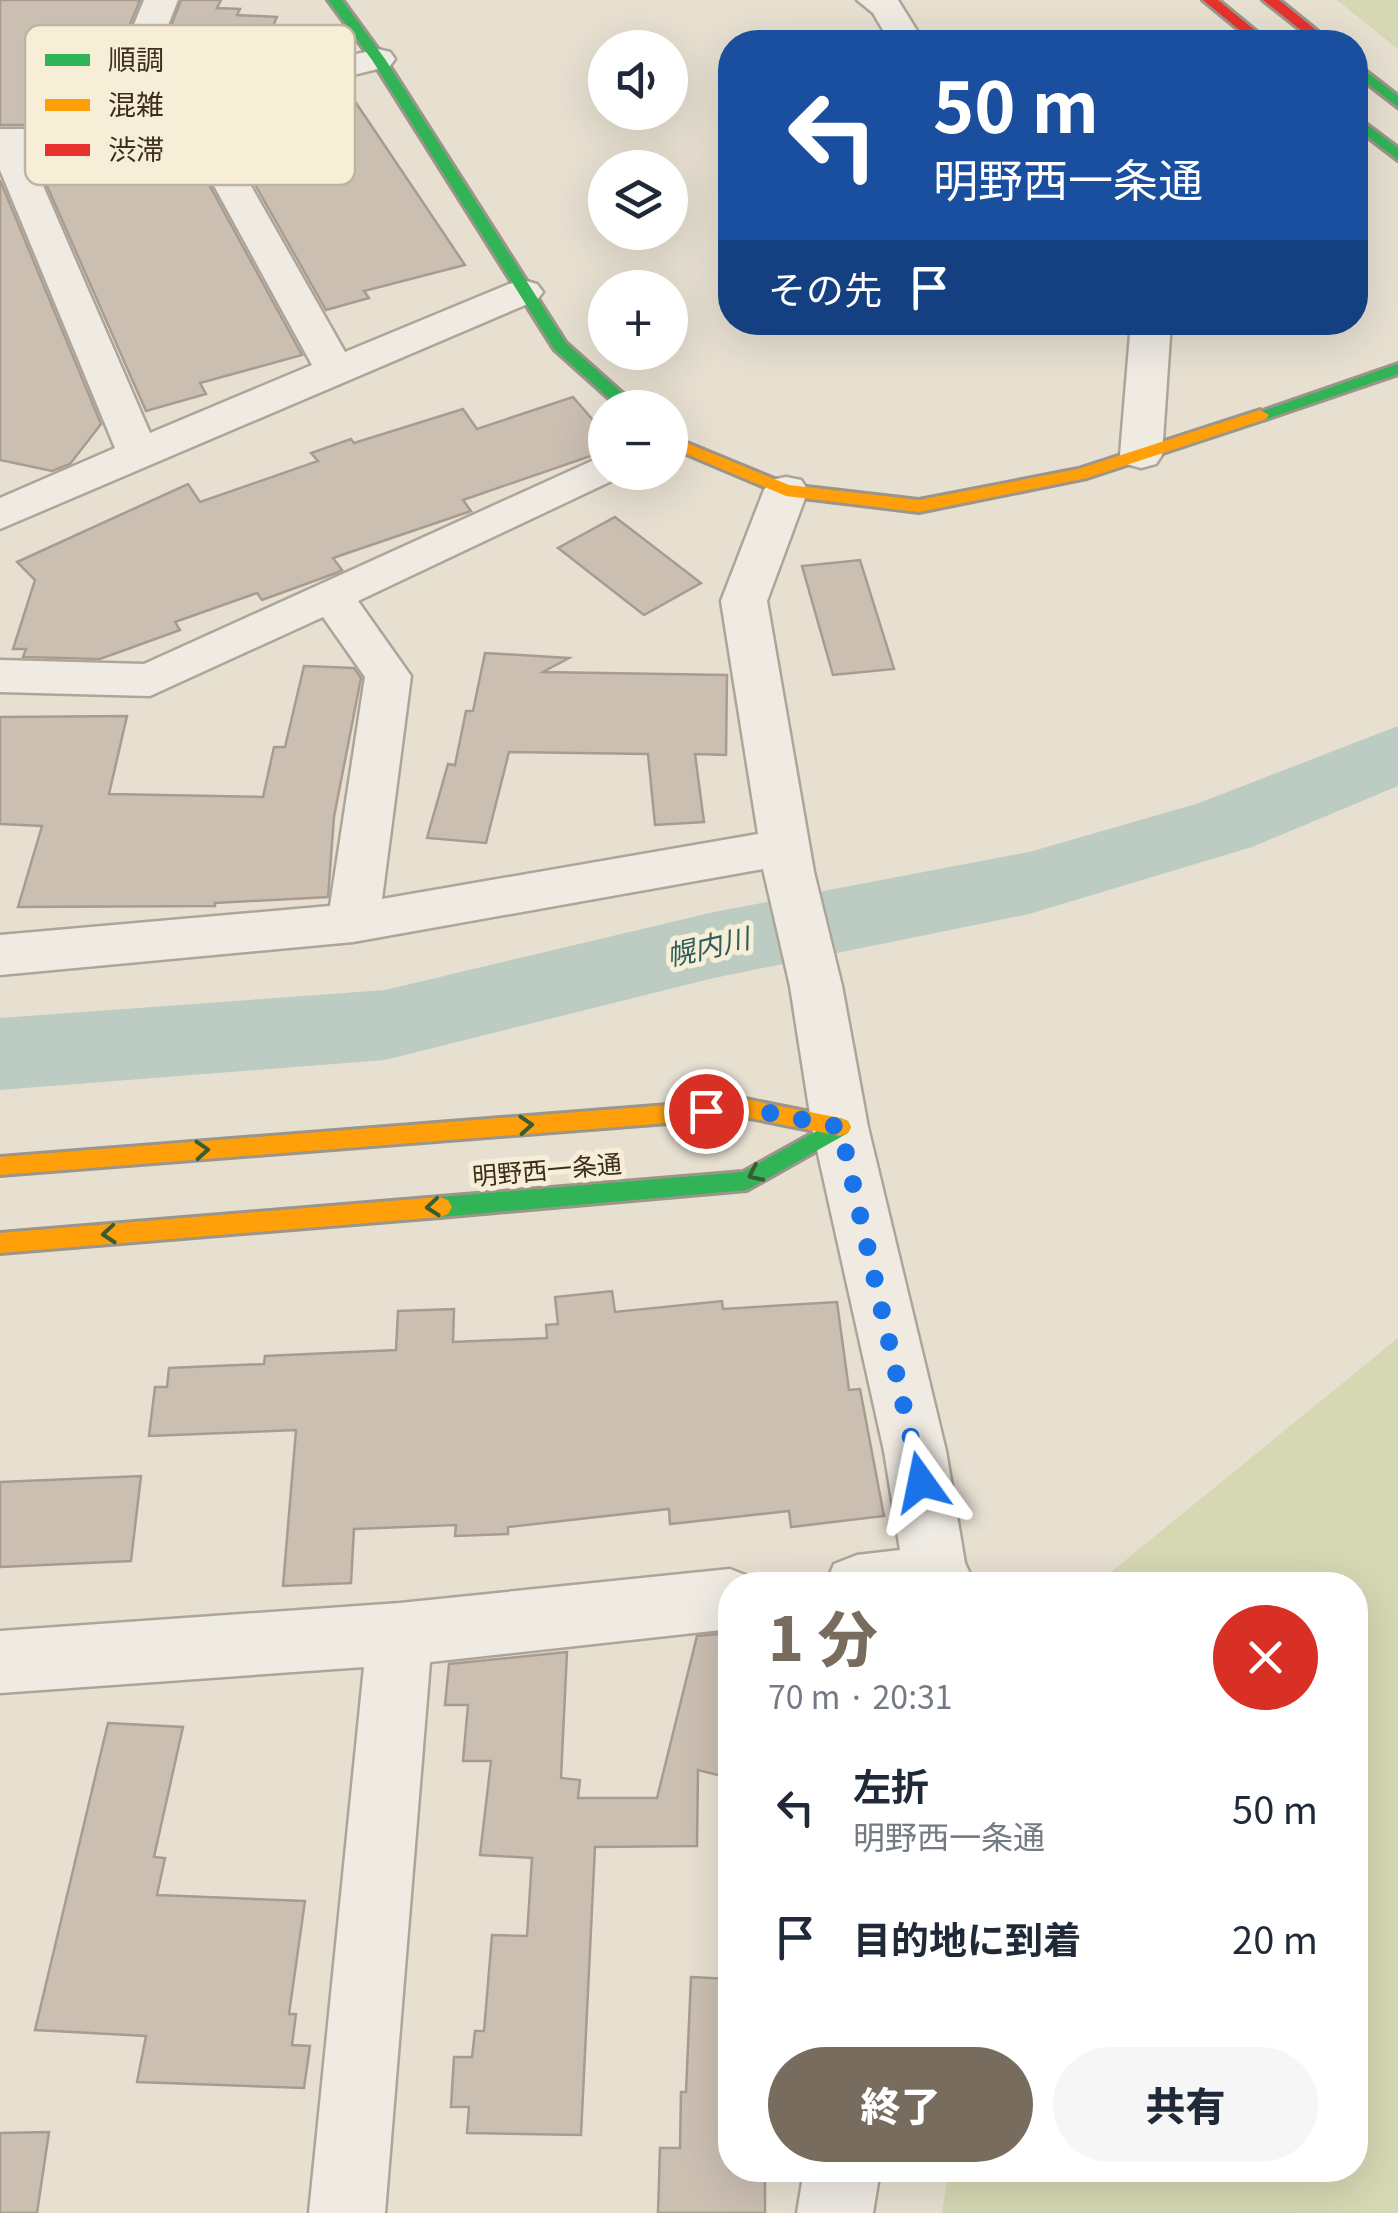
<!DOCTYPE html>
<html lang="ja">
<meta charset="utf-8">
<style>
body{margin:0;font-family:Georgia,"Noto Sans JP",serif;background:#f6f6f7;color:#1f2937;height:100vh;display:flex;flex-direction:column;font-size:38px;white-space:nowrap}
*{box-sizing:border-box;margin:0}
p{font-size:32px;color:#747a83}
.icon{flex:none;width:55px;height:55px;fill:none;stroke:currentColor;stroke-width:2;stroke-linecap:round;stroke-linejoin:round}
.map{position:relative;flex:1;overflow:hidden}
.side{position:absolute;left:718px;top:1572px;width:650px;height:610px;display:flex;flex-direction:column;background:#fff;border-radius:40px;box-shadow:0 10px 40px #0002}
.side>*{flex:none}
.hud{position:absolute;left:718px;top:30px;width:650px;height:305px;border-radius:40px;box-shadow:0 10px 40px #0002;background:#1a4fa0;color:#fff;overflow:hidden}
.buttons{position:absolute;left:588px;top:30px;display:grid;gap:20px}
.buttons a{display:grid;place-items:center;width:100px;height:100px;border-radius:50%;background:#fff;box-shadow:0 10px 40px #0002;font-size:50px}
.pin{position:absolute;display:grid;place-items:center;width:85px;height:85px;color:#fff;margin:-42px;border:5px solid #fff;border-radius:50%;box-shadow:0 2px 10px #0007}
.me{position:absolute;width:110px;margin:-55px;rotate:348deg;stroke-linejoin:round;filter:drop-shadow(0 0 8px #0008)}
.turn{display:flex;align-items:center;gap:35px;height:210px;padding:0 50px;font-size:45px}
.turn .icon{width:130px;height:130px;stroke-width:2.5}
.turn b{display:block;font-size:70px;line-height:85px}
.then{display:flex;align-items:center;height:95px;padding:0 50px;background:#0003;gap:20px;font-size:38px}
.round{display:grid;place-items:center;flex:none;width:105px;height:105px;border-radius:52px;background:#f6f6f7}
.head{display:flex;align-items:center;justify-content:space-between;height:170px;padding:0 50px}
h1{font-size:60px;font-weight:800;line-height:75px;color:#786c5e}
.cta{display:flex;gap:20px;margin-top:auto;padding:20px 50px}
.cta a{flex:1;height:115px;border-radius:60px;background:#786c5e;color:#fff;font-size:40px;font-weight:800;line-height:115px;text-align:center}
.cta a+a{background:#f6f6f7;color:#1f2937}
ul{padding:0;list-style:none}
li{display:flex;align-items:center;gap:30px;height:130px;padding:0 50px}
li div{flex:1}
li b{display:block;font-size:38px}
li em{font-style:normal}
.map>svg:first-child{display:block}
</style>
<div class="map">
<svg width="1398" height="2213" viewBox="0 0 1398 2213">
<rect width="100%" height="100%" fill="#e7e0d1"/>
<g fill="#d6d7b3">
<polygon points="1337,0 1398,0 1398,49"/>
<polygon points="1398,1338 1398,2213 942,2213 949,2170 1355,2170 1355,1585 1095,1585"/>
</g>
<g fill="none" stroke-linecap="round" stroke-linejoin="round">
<polygon fill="#bcccc2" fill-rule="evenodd" points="1398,726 1398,786 1252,847 1029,914 714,978 385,1060 0,1090 0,1018 385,990 714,912 1029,852 1196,804"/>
</g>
<g fill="#cbbfb2" stroke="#a89c90" stroke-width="2.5">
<polygon points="0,0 140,0 94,112 37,125 0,125"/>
<polygon points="181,0 221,0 217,8 240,9 237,15 277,17 269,35 310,37 325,58 142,101"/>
<polygon points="342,82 465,265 364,291 369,298 326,310 214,112"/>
<polygon points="175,122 302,355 200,383 206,394 146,411 33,154"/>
<polygon points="0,180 101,424 70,464 52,471 0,460"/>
<polygon points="573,397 605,434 605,451 463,500 471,511 333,558 342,570 336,573 262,600 257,593 175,622 180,630 100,659 23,657 26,649 13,649 35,580 17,562 188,484 200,502 318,461 311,453 351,439 354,443 463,409 477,429"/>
<polygon points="615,517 701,583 644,615 558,548"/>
<polygon points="860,560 894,669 833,675 802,566"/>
<polygon points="485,653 569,658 543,672 727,675 726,755 695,754 704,822 655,825 648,754 509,752 486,843 427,838 448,764 455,765 466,711 473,711"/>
<polygon points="304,666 354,668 361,678 334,817 328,897 215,903 215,906 18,907 42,826 0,824 0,717 127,716 109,794 263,797 274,747 285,747"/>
<polygon points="612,1291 615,1312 722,1301 723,1309 837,1302 849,1390 860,1389 884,1516 791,1527 789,1511 670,1524 669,1509 508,1527 508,1534 455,1536 456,1525 354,1529 351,1583 283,1586 296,1430 149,1436 155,1387 167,1387 169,1368 264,1364 265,1356 396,1350 398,1311 454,1309 453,1342 547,1338 546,1325 558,1324 555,1297"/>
<polygon points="141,1476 131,1561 0,1567 0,1482"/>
<polygon points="730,1633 730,1778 698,1770 697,1846 595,1847 581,2135 467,2133 469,2107 451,2107 454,2057 472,2057 475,2031 484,2031 492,1935 527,1936 532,1858 480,1855 491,1761 463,1761 468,1705 445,1705 449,1664 567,1652 561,1778 580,1780 578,1798 657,1798 697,1636"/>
<polygon points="108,1723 183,1727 154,1857 165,1858 157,1895 305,1901 289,2014 296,2014 292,2045 310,2046 304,2088 137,2082 146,2036 35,2030"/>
<polygon points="691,1977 730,1979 730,2170 765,2170 765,2213 658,2213 660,2148 680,2148 681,2092 686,2092"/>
<polygon points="49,2132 37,2213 0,2213 0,2133"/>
</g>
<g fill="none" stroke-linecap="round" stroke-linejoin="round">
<g stroke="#ada599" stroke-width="5">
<g id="street">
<path d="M144 0H178L136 106 378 49 390 52 395 59 390 66 208 110 345 352 509 284 523 280 537 284 543 292 537 300 0 529V498L115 448 0 170V129H37L97 115ZM177 118 312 365 150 433 28 151Z"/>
<polygon points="857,0 898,0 924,42 890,42 873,13"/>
<polygon points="1131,322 1171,322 1162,455 1156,464 1141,468 1126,464 1120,455"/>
<polygon points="605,455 605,472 623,472 620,477 358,601 411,676 382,899 758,834 721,601 764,490 771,480 786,477 801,480 808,490 767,601 814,872 842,986 868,1127 946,1451 965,1563 971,1576 969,1585 825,1585 834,1564 857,1555 900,1550 884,1451 812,1127 790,986 763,869 353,942 0,975 0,935 330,906 365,677 323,617 150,696 0,692 0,660 144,664"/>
<polygon points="730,1569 753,1578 756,1585 730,1585 730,1629 430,1662 385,2213 309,2213 364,1667 0,1693 0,1631 400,1603"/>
<polygon points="804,2170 880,2170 873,2213 797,2213"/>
</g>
</g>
<g stroke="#9c958a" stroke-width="6">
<g id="fast">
<polygon points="328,0 342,0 385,59 566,343 639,408 620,408 554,349 372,60"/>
<polygon points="1355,63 1398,96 1398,107 1355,74"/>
<polygon points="1355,116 1398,148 1398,160 1355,127"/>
<polygon points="1398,364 1398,374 1266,419 1260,420 1251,415"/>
<polygon points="840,1118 848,1121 851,1127 848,1133 747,1190 440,1217 432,1214 428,1207 432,1200 440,1197 743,1172"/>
</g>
</g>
<g stroke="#9c958a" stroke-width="6">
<g id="slow">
<polygon points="1260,410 1269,415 1266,419 1087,478 919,512 786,496 670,447 670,436 789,485 919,500 1078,469"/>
<polygon points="745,1099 840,1118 848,1121 851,1127 848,1133 840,1136 745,1117 0,1175 0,1157"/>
<polygon points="440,1197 448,1200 452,1207 448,1214 440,1217 0,1253 0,1233"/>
</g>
</g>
<g stroke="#9c958a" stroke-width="6">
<g id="jam">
<polygon points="1203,0 1218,0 1269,42 1254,42"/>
<polygon points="1263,0 1279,0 1331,42 1316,42"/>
</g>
</g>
<use href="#street" fill="#efebe3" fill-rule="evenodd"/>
<use href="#fast" fill="#30b455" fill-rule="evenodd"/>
<use href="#slow" fill="#ff9f0a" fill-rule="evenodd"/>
<use href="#jam" fill="#e5322d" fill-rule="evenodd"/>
</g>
<defs><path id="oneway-chevron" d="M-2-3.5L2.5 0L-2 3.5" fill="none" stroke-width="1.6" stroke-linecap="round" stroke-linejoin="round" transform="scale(2.5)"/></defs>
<g stroke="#385d33">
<use href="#oneway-chevron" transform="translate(526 1125) rotate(-4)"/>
<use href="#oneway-chevron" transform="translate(202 1150) rotate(-4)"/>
<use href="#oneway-chevron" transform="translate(755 1174) rotate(155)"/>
<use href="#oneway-chevron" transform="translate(433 1207) rotate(175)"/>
<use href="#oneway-chevron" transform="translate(109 1234) rotate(175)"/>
</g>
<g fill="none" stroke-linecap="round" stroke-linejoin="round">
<polyline stroke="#1a73e8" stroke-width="18" stroke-dasharray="0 32.4" points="706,1111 745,1108 840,1127 921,1482"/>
</g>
<g text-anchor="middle" stroke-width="10" stroke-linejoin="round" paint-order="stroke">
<g font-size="25" fill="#3d2e20" stroke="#f7eed8">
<text transform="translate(547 1170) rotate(-5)" y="9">明野西一条通</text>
</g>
<g font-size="28" font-style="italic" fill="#2f5d5a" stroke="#f7eed8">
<text transform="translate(708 947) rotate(-13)" y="10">幌内川</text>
</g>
</g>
<rect x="25" y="25" width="330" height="160" rx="15" fill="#f7eed8" stroke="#bfb4a1" stroke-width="2.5"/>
<rect x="45" y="54" width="45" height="12" fill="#30b455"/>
<rect x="45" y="99" width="45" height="12" fill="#ff9f0a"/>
<rect x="45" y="144" width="45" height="12" fill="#e5322d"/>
<g font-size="28" fill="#3d2e20">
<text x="108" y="70">順調</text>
<text x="108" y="115">混雑</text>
<text x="108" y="160">渋滞</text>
</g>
</svg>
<div class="buttons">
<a><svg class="icon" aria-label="sound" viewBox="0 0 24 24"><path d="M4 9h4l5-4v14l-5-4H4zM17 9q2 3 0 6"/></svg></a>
<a><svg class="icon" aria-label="layers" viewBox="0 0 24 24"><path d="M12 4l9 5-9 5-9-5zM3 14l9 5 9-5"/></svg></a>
<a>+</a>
<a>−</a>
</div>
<div class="pin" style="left:706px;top:1111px;background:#d93025"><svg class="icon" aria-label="arrive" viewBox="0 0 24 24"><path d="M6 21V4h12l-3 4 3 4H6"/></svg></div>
<svg class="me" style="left:921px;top:1482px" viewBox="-20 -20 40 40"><path d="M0-17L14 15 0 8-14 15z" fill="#1a73e8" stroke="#fff" stroke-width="4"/></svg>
<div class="hud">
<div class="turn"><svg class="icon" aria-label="left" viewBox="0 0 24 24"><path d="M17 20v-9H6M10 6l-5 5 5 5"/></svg><div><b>50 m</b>明野西一条通</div></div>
<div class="then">その先<svg class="icon" aria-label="arrive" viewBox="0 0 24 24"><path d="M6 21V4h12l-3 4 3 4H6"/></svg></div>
</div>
<section class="side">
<div class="head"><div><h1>1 分</h1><p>70 m · 20:31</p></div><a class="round" style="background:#d93025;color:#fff"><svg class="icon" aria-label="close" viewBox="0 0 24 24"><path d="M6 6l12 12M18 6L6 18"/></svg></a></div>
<ul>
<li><svg class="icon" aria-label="left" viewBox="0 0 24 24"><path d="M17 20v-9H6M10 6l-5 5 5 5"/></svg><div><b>左折</b><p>明野西一条通</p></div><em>50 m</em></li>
<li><svg class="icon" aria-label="arrive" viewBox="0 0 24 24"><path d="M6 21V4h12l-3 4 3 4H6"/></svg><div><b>目的地に到着</b></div><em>20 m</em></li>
</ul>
<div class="cta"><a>終了</a><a>共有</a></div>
</section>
</div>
